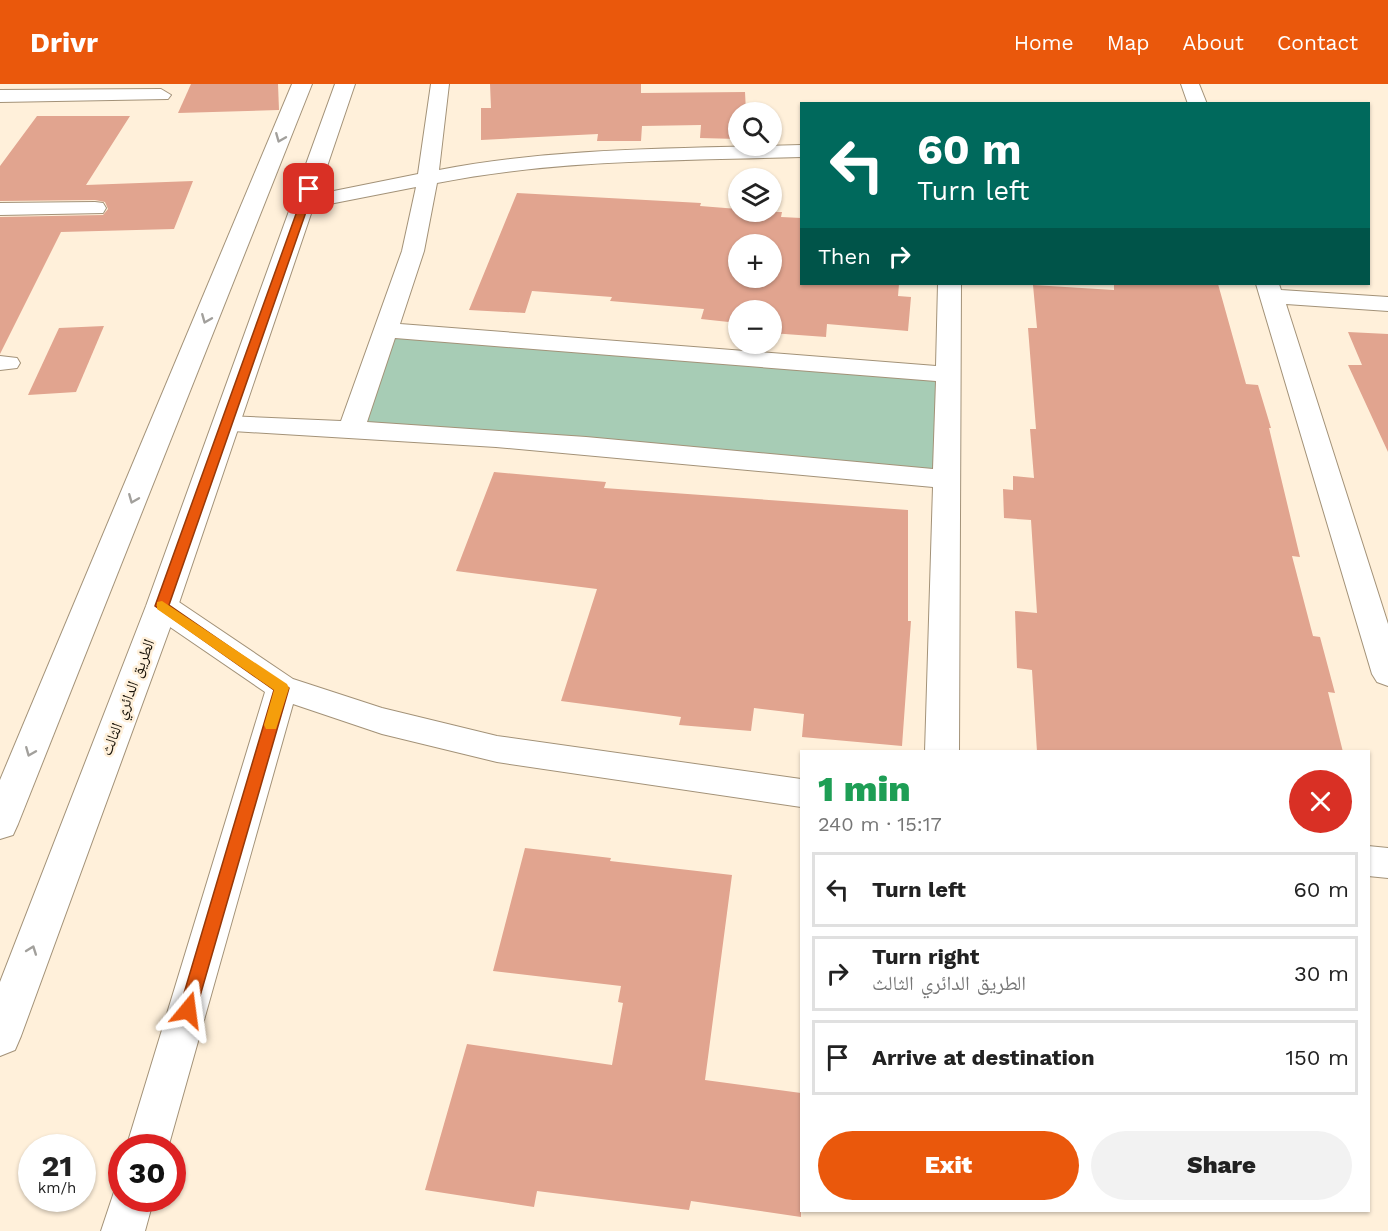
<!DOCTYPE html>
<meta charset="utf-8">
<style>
body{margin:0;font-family:"Work Sans","Noto Naskh Arabic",sans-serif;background:#f2f2f2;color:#222;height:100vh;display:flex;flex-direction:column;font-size:22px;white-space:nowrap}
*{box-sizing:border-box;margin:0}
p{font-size:20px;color:#767676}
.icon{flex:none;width:33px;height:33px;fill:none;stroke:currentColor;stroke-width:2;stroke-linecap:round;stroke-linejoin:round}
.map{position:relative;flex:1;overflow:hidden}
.side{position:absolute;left:800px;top:666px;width:570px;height:462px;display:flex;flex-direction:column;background:#fff;border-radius:0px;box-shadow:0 2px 4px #0004}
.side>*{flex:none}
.banner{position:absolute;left:800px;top:18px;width:570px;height:183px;border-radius:0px;box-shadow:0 2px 4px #0004;background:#00695c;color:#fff;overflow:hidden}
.buttons{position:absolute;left:728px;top:18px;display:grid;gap:12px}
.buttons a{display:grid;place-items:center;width:54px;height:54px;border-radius:50%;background:#fff;box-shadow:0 2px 4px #0004;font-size:30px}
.speed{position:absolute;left:18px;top:1050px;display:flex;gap:12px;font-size:30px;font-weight:700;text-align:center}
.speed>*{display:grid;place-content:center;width:78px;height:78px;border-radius:50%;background:#fff;box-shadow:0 2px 4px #0004;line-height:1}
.speed small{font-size:15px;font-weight:400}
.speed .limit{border:9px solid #d22;background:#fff;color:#111}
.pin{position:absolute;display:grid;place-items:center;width:51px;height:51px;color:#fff;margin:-26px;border-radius:12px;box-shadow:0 3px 9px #0006}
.me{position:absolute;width:66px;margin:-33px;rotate:16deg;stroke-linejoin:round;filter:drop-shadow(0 0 4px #0008)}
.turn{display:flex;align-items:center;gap:21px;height:126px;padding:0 18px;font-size:27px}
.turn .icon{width:78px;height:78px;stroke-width:2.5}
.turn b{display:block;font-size:42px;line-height:51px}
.then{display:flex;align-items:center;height:57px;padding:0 18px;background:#0003;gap:12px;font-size:22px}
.round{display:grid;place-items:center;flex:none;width:63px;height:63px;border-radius:32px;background:#f2f2f2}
.head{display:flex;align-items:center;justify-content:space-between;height:102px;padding:0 18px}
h1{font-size:36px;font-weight:800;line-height:45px;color:#1e9e55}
.button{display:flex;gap:12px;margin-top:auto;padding:12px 18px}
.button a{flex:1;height:69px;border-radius:36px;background:#ea580c;color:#fff;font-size:24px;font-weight:800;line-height:69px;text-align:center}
.button a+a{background:#f2f2f2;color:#222}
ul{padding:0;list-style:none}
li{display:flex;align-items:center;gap:18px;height:75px;margin:0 12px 9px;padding:0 6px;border:3px solid #e0e0e0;border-radius:0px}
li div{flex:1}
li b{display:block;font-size:22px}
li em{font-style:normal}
header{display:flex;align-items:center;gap:36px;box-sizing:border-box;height:84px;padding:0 30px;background:#ea580c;color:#fff}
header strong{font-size:28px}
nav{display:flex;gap:33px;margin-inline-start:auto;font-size:21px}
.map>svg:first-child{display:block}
</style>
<header>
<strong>Drivr</strong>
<nav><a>Home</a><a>Map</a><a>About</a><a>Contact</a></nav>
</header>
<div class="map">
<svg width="1388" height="1147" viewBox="0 0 1388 1147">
<rect width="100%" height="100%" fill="#fff0da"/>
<polygon fill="#a7ccb5" points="389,247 954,291 952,395 357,343"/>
<g fill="#e1a48f" fill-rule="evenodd">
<polygon points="191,0 278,0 279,26 178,29"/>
<polygon points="490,0 641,0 641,9 745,8 746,28 738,28 738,55 700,54 701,41 642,42 641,57 597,57 598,50 481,56 481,24 491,24"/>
<polygon points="37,32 130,32 86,101 193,97 174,145 61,148 0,270 0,133 103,131 108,125 105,118 95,116 0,117 0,82"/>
<path d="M517 109 701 119 700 122 738 125V128H782L781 133 801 134V200H899L898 212 911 213 908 247 827 240 826 253 771 249V226H738V239L701 235 704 225 610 217 612 213 532 207 525 229 469 226ZM738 160H771V194H738Z"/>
<polygon points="1114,200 1218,200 1246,300 1258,301 1271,344 1269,344 1300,473 1292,472 1313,552 1320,553 1335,609 1328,608 1343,668 1037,668 1032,586 1017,584 1015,527 1037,529 1031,436 1004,434 1003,405 1013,406 1013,392 1034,394 1030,345 1036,345 1028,244 1037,244 1033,201 1114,206"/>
<polygon points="104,242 76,308 28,311 59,244"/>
<polygon points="1348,248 1388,250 1388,368 1348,281 1362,281"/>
<polygon points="494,388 606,398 604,404 908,426 908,537 911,537 902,662 802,653 804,630 754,624 751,647 679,641 681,633 561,617 597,505 456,487"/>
<polygon points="525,764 611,774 610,777 732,791 705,996 801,1009 801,1133 691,1117 689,1126 537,1107 534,1123 425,1106 467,960 612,981 623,919 618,918 621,902 493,887"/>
</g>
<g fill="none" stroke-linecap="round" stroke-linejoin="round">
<g stroke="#a39278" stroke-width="2">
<g id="street">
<path d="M431 0H449L439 86C558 63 680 65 801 61V73C680 77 557 75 437 99L424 167 400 240 936 282 938 200H961L959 668H925L933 403 496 363 217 346 213 340 217 334 226 332 341 337 402 167 416 103 304 125 296 124 293 119 296 114 304 113 418 90ZM395 254 936 297 933 385 586 353 367 338Z"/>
<polygon points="1181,0 1199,0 1207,20 1188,20"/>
<polygon points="161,5 171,11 168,15 0,18 0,6"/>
<polygon points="95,118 103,119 106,124 103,129 0,131 0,119"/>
<polygon points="1256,200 1279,200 1281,206 1388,213 1388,227 1286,220 1388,540 1388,602 1377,598 1372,590"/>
<polygon points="0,272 17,274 20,279 17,284 0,286"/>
<polygon points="162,511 173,514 293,595 382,624 497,652 801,695 801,723 497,678 382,650 293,620 168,1064 126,1064 265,608 151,530 147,522 151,514"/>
<polygon points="1368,762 1388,764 1388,794 1368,792"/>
<polygon points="122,1097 122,1114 154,1114 145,1147 101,1147 117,1099"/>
</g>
</g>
<g stroke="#a39278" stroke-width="2">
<g id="highway">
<polygon points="292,0 312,0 18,740 13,751 0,755 0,696"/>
<polygon points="335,0 355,0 178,522 21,952 15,966 0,972 0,898 146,522"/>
</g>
</g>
<use href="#street" fill="#fff" fill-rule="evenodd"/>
<use href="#highway" fill="#fff" fill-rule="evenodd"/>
</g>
<defs><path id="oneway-chevron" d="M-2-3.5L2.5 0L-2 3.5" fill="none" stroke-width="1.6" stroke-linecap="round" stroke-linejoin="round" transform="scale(1.5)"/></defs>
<g stroke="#a2a09c">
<use href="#oneway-chevron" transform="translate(280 54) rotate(112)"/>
<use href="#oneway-chevron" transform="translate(206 235) rotate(112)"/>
<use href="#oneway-chevron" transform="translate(133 415) rotate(112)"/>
<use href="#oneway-chevron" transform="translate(30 668) rotate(112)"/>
<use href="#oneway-chevron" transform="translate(32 866) rotate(-70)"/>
</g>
<polygon fill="#ea580c" stroke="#983908" stroke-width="1.5" points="309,102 314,105 169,521 289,604 196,926 194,931 188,934 181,931 179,926 274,606 155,522 305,105"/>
<polygon fill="#f59e0b" points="162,517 287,600 289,604 276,645 266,645 264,641 274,606 157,525 157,518"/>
<g text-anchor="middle" stroke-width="5" stroke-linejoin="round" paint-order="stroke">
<g font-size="16" fill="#171107" stroke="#fff0da">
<text transform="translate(127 613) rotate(-69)" y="6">الطريق الدائري الثالث</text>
</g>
</g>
</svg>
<div class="buttons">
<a><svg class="icon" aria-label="search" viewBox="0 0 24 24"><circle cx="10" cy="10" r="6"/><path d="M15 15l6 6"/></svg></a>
<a><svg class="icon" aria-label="layers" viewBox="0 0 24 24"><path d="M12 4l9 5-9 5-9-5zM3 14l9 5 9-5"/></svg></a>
<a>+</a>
<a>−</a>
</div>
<div class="speed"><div>21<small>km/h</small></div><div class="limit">30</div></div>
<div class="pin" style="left:309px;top:105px;background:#d93025"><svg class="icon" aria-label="arrive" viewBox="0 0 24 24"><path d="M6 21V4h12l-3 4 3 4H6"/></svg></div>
<svg class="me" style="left:188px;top:926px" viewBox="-20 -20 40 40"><path d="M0-17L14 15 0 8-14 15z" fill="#ea580c" stroke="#fff" stroke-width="4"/></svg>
<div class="banner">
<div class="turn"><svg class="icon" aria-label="left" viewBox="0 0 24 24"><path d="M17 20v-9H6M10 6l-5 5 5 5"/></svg><div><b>60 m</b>Turn left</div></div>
<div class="then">Then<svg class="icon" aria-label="right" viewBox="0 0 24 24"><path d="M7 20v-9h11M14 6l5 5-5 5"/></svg></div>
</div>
<section class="side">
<div class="head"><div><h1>1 min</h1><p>240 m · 15:17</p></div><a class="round" style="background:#d93025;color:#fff"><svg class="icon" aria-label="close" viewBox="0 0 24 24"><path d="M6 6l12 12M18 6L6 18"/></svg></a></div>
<ul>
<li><svg class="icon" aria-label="left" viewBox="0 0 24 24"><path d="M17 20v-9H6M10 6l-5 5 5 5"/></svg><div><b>Turn left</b></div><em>60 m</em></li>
<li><svg class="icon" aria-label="right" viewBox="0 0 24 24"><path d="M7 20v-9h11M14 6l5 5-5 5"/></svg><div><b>Turn right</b><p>الطريق الدائري الثالث</p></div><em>30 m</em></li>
<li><svg class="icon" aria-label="arrive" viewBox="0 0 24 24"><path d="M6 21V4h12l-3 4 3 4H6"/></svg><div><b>Arrive at destination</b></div><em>150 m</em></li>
</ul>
<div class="button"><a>Exit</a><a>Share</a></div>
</section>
</div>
